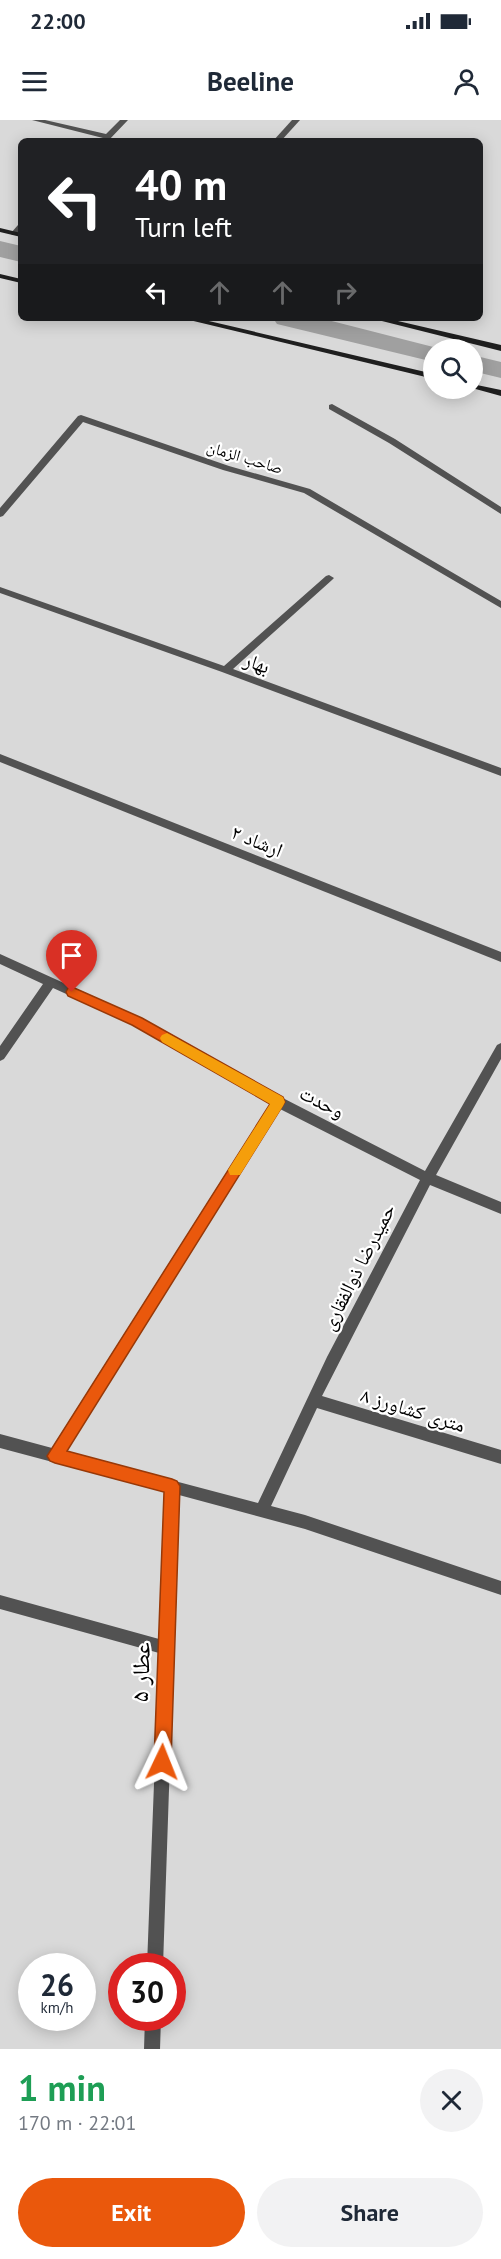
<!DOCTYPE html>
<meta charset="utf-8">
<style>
body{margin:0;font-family:"PT Sans","Noto Naskh Arabic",sans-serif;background:#f2f2f3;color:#1f2937;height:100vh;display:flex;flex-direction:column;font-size:22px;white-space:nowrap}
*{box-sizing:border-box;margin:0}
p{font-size:20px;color:#747a83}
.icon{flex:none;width:33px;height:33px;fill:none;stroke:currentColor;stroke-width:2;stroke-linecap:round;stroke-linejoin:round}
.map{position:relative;height:1929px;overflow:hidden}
.drawer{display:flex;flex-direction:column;background:#fff;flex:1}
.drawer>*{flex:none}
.banner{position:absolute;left:18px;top:18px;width:465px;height:183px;border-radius:9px;box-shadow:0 3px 15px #0003;background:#202124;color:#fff;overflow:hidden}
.controls{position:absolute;left:423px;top:219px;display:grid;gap:12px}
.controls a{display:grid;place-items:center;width:60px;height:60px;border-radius:50%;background:#fff;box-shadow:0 3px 15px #0003;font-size:30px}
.speed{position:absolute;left:18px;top:1833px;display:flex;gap:12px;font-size:30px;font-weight:700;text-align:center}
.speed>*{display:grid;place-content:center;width:78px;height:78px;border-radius:50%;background:#fff;box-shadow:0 3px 15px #0003;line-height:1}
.speed small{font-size:15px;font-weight:400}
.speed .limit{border:9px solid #d22;background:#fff;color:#111}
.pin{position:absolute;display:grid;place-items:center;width:51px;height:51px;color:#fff;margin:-62px -26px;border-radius:50% 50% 50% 0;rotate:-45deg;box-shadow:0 0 6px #0007}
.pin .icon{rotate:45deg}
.me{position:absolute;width:66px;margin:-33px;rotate:2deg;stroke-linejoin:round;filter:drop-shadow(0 0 4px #0008)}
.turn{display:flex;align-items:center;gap:21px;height:126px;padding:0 18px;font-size:27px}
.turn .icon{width:78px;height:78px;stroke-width:2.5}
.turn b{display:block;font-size:42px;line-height:51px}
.lanes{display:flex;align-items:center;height:57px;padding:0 18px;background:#0003;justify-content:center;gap:30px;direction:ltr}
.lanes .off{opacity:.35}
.round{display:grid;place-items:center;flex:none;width:63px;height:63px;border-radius:32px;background:#f2f2f3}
.headline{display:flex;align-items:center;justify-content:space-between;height:102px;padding:0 18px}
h1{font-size:36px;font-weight:600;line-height:45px;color:#1e9e55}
.cta{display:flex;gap:12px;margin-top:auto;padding:12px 18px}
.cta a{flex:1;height:69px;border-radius:36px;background:#ea580c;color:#fff;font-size:24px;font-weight:600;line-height:69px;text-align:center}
.cta a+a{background:#f2f2f3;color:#1f2937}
.status{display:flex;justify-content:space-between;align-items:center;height:42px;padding:0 30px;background:#fff;direction:ltr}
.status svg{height:16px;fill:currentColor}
header{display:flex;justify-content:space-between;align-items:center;height:78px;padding:0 18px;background:#fff;font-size:27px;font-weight:600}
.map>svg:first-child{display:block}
</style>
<div class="status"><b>22:00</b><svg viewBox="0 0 49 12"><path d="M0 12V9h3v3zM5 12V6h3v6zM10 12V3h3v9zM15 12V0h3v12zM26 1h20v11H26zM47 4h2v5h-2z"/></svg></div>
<header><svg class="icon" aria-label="menu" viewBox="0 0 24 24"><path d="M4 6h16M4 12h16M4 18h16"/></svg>Beeline<svg class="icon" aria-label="person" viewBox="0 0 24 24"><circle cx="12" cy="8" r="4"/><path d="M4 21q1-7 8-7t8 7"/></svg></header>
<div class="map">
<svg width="501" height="1929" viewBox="0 0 501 1929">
<rect width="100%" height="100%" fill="#fff"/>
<path fill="#d9d9d9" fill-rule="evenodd" d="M0 0H501V1929H0ZM21 21H480V198H21ZM434 230H472V268H434ZM32 1846H82V1898H32ZM122 1846H172V1898H122Z"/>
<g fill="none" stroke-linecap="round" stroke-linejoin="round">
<g fill="#a0a0a0" fill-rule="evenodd">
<polygon points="0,121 21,126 21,142 0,137"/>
<polygon points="273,198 320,198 445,230 434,230 434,242 277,204"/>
<polygon points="472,235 501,242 501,258 472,251"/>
</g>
<g fill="#525252" fill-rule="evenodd">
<polygon points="32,0 45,0 106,14 120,0 128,0 108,21 100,21 103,18"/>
<polygon points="292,0 300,0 281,21 273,21"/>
<polygon points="18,105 21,105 21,111 18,115 12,115 11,113"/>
<polygon points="332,284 395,319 501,387 501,394 389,323 329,289 329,285"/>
<polygon points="81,295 229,346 310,369 501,481 501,488 304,373 223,350 83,302 3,396 0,397 0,388 78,296"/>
<polygon points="329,455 334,458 332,460 233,549 501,648 501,656 222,552 0,473 0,467 224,546 326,456"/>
<polygon points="0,634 501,832 501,842 0,642"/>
<path d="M0 834 141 898 275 974 425 1051 497 925 501 923V939L436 1055 501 1082V1094L430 1065 322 1276 501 1330V1344L317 1288 271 1386 305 1395 501 1461V1475L305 1409 179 1375 163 1846H147L159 1533 0 1489V1475L159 1519 165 1372 0 1328V1314L52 1328 270 984 133 904 53 868 4 939 0 941V926L43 864 0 844ZM280 989 420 1060 327 1237 258 1383 65 1332Z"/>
<polygon points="145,1898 161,1898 160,1929 144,1929"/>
</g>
<g fill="#1f1f1f" fill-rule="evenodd">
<polygon points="0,108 21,113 21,117 0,112"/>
<polygon points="0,154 21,159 21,163 0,158"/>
<polygon points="181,198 196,198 434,254 434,259"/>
<polygon points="370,198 385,198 501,225 501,231"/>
<polygon points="472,264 501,270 501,276 472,268"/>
</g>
</g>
<polygon fill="#ea580c" stroke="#983908" stroke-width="1.5" points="72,867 142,898 283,977 285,982 67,1331 172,1359 177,1361 180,1366 171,1642 168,1648 162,1651 156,1648 154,1642 164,1372 55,1343 50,1341 47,1336 270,984 132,905 68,876 66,872 68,868"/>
<polygon fill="#f59e0b" points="167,913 283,977 285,982 283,986 240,1055 230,1055 228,1050 270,984 162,922 160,918 162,915"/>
<g text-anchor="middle" stroke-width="4.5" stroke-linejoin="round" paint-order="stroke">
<g font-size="16" fill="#000" stroke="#fff">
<text transform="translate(245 337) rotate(17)" y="6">صاحب الزمان</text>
</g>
<g font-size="20" fill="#000" stroke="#fff">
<text transform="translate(257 543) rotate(20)" y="7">بهار</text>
<text transform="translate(257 721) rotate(22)" y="7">ارشاد ۲</text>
<text transform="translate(322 982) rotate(27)" y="7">وحدت</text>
<text transform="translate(358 1147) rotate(-63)" y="7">حمیدرضا ذوالفقاری</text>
<text transform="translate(413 1290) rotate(17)" y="7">۸ متری کشاورز</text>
</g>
<g font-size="24" fill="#000" stroke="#fff">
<text transform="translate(141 1552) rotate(-88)" y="8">عطار ۵</text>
</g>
</g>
</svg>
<div class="controls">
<a><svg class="icon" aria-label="search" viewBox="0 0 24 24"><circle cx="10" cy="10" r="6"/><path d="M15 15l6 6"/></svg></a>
</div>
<div class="speed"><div>26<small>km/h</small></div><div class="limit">30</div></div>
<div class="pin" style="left:72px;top:872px;background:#d93025"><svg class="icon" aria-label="arrive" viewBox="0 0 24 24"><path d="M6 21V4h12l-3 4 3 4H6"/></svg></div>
<svg class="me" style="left:162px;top:1642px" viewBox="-20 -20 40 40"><path d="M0-17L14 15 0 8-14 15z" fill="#ea580c" stroke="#fff" stroke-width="4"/></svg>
<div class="banner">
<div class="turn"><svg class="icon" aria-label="left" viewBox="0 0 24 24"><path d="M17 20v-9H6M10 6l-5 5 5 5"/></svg><div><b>40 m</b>Turn left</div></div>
<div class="lanes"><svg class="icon" aria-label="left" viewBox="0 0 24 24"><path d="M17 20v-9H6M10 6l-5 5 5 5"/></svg><svg class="icon off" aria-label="ahead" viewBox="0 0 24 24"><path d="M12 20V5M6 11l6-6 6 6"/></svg><svg class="icon off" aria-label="ahead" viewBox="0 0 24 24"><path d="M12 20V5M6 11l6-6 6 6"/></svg><svg class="icon off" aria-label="right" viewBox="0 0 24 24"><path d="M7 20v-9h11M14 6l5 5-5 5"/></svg></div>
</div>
</div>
<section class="drawer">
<div class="headline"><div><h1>1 min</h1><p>170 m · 22:01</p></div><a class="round"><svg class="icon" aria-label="close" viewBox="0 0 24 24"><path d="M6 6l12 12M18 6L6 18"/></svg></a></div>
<div class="cta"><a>Exit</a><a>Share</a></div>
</section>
